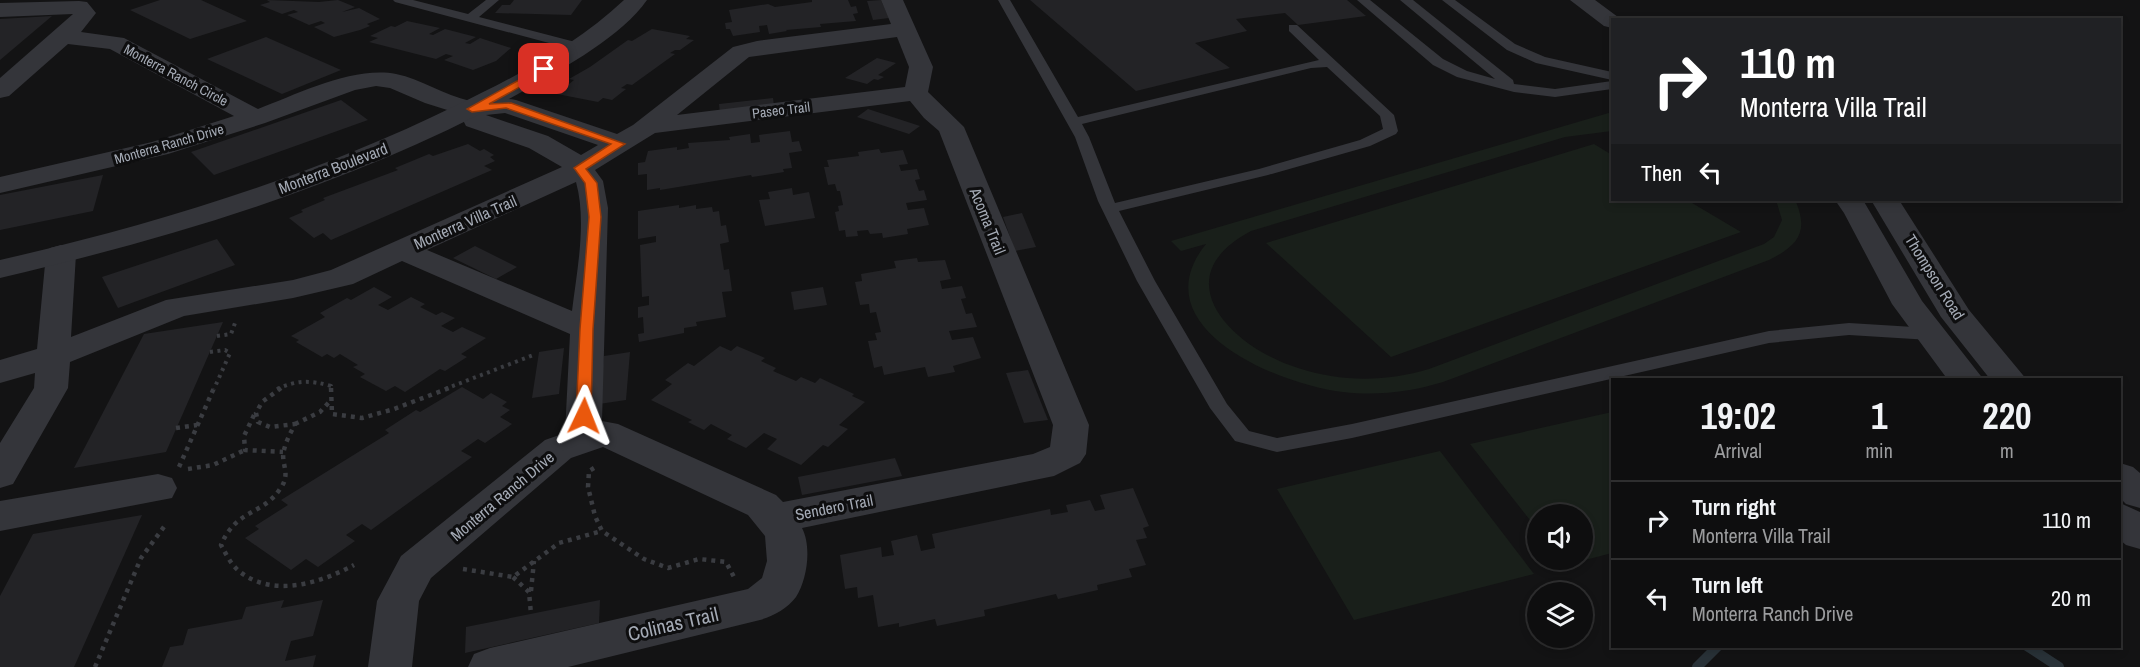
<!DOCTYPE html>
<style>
body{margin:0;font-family:"Archivo Narrow",sans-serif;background:#171718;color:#f1f3f6;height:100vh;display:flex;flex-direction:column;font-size:22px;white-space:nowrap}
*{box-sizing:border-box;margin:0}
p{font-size:20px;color:#9b9c9e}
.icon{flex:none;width:33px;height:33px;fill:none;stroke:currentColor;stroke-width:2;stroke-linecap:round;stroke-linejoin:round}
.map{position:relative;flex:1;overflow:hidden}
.details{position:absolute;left:1611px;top:378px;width:510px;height:270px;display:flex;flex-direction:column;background:#0e0e0f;border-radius:0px;box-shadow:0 3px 9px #0003,0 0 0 2px #2e2e2f}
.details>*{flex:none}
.top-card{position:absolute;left:1611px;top:18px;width:510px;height:183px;border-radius:0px;box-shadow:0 3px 9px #0003,0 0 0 2px #2e2e2f;background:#202124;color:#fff;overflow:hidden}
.tools{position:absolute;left:1527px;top:504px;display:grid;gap:12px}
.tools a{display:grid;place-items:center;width:66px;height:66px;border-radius:50%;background:#0e0e0f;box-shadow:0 3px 9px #0003,0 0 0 2px #2e2e2f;font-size:30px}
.pin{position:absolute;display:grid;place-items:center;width:51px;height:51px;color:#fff;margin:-26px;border-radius:12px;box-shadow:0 3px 9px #0006}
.me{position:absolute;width:66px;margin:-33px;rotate:2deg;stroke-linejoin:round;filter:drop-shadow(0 0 4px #0008)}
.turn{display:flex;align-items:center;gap:21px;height:126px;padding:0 30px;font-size:27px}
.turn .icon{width:78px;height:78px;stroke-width:2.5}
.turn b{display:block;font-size:42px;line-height:51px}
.then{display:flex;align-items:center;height:57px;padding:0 30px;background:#0003;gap:12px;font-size:22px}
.eta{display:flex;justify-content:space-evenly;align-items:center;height:102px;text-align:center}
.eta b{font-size:36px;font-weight:700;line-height:42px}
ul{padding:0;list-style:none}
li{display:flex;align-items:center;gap:18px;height:78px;padding:0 30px;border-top:2px solid #2e2e2f}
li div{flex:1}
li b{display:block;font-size:22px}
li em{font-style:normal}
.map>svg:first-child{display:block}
</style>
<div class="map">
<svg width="2140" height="667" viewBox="0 0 2140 667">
<rect width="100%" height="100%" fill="#131314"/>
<g fill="#191f1a">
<path d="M1612 112V131L1565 137 1251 231C1162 278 1232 348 1298 368 1341 382 1386 382 1429 369L1764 244 1774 237 1782 220 1776 200H1795L1796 202C1809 233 1797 246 1769 260L1443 382C1410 392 1378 396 1343 392 1279 385 1139 327 1206 244L1181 251 1171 241Z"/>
<polygon points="1594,144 1612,155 1612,200 1687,200 1741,232 1391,357 1266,243"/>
<polygon points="1612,412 1612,553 1566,565 1562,560 1582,560 1582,514 1538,514 1537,529 1470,444"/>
<polygon points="1440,451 1534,574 1354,620 1277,489"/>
</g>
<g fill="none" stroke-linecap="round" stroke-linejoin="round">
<g stroke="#293238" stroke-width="10">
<polyline points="2027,646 2059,667"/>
<polyline points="1697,667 1718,646"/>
</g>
</g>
<g fill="#232326">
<polygon points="160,0 201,0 247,21 190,39 130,10"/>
<polygon points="267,0 319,2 338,0 355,7 342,12 359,8 380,19 367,24 370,26 360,30 334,37 314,27 325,23 321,21 309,25 287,15 298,12 294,10 282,14 260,5 270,2"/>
<polygon points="514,0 582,0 571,15 495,13 502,5 510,5"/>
<polygon points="812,0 848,0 851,7 856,6 858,13 853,14 856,21 820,24 821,27 786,30 787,31 769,34 767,25 759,26 760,32 733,36 730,29 726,29 725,23 732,22 729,10 768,4 775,7 812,2"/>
<polygon points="881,0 889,18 873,20 867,1"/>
<polygon points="1030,0 1347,0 1366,16 1298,25 1285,13 1236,19 1247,31 1195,43 1230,68 1136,91"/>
<polygon points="52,16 0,60 0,19"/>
<polygon points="407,21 440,28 429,34 433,35 445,29 476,37 465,43 470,44 480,38 511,48 496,61 473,70 444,60 453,56 446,54 436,59 369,42 378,38 370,36 391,26 395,27"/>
<polygon points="652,29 690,36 686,39 694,40 680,50 675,50 670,53 675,54 632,85 627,84 621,88 626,89 612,100 603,98 598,102 557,94 574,80 569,79 590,67 628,40 632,41"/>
<polygon points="266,37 341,70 282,94 207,59"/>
<polygon points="877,58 896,63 878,75 884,77 878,80 874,79 867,84 845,78"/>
<polygon points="773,98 774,106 720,113 719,104"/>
<polygon points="341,100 368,120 214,175 191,152"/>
<polygon points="868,109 920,126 909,134 857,117"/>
<polygon points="790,131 792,142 799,141 802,151 789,153 792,168 783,169 784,172 752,177 751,175 660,190 660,188 647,190 647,174 638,175 638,163 645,162 648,151 677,147 677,150 689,148 688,143 730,140 729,137 750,134 751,143 760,142 759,135"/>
<polygon points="468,144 480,151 484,149 494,155 490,157 495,161 484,166 492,170 331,240 323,233 314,238 289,218 303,212 301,210 325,200 323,198 398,170 395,168 429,154 433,156"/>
<polygon points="879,149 881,153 903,150 908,164 899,165 901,171 917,169 920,179 915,180 919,191 924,190 927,200 906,203 908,210 924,208 929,225 907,229 908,234 883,238 882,233 870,234 868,230 857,231 858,236 846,237 845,230 839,231 835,212 839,211 838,206 843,205 840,191 837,191 835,184 828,185 824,167 829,167 827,160 859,156 858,152"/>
<polygon points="103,175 93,211 0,230 0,195"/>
<polygon points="792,188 793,195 809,192 815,218 765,226 759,200 770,199 768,192"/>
<polygon points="679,205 679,208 696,205 696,209 712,207 713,212 719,211 721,226 726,225 729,242 720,244 724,270 729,269 732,291 722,292 726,317 696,322 697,326 684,328 684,333 639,342 638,334 644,333 643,317 638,318 638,307 649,305 649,296 642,297 640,245 656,242 656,236 638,239 638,211"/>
<polygon points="1022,213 1036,247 1015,251 1003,217"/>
<polygon points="217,239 235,265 118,308 102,277"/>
<polygon points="475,246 517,267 496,279 453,258"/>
<polygon points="917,258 918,262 945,260 951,279 940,281 942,289 962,286 966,298 961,299 966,314 972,313 977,327 949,331 952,340 973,337 981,358 953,366 955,372 928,377 925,367 884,375 882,366 874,368 868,341 877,340 875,333 881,332 876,312 870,313 869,304 860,305 855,282 862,281 861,274 896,268 894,261"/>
<polygon points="374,287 392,297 378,305 388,310 411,297 425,304 420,307 436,315 442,312 455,318 441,326 453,332 462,327 486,338 461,354 467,357 445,371 440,369 405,392 395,386 386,391 360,377 365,374 353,367 358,365 340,354 334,358 327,354 322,357 296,342 299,340 291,336 325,317 320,313 347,298 351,300"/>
<polygon points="823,287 827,305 794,310 791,292"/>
<polygon points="223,322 166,452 74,468 144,334"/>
<polygon points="720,346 731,351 737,346 765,358 761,361 776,368 773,371 796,381 801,377 815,383 820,378 854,394 852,396 865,402 839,425 848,429 828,447 823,445 801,465 767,449 777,439 764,433 746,448 727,439 732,435 711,424 704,430 688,422 692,420 651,400 672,384 665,380 688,363 694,366"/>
<polygon points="564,348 559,394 532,398 539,352"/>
<polygon points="630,352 626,400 599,404 604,356"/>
<polygon points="1028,370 1048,420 1024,423 1006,373"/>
<polygon points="462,387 483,399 491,393 507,402 502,406 510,410 500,417 512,424 485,443 478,439 461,451 472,457 371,530 362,524 346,535 355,541 318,567 306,559 291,570 245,538 259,529 255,526 288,505 281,500 389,433 385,430 416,410 420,412"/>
<polygon points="895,458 902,476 802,495 798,477"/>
<polygon points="1133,488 1149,526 1143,528 1147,538 1136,540 1146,565 1129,569 1132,577 1097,585 1098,590 1058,599 1056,594 984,610 985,616 937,626 935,619 899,627 899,623 878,627 873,595 858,598 857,587 845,589 840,555 881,547 882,557 894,555 891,541 917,535 921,551 935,548 932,534 1050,509 1051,515 1068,512 1066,505 1090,500 1095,511 1105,509 1100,495"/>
<polygon points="142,515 74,667 0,667 0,596 33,534"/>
<polygon points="284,600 281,608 323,600 313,636 291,641 285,661 316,655 313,667 162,667 170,647 183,645 188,629 242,619 246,607"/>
<polygon points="600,600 599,623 465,653 466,627"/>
</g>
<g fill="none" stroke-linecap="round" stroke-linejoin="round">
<g stroke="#3a3c41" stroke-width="4" stroke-dasharray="3 4.5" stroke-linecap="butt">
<polyline points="217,336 231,334 235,323"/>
<polyline points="210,352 225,350 230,353 214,389"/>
<path d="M277 389C297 380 310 380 331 386V389"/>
<polyline points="445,389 536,354"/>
</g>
<g stroke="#3a3c41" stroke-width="4.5" stroke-dasharray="4 5" stroke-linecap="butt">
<path d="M281 388 262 402 256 413 258 422 270 427 295 424C291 432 286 441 284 450 280 464 292 473 280 489 263 515 236 509 221 545 226 554 231 565 240 572 274 598 320 583 354 565"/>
<polyline points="331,388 332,414 362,418 394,409 449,388"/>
<polyline points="254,415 244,436 245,450 283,452"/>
<polyline points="295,424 320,412 331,400"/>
<polyline points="176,428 197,425"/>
<polyline points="179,467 214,388"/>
<polyline points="594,468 589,471 588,487 595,516 602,531 644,559 668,568 699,559 726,562 734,577"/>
<polyline points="188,469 213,465 245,450"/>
<polyline points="463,569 513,577 559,543 602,531"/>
<polyline points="513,577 529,592 531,614"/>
<polyline points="531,591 534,561"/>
<polyline points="95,667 141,558 166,524"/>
</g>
<g fill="#34353a" fill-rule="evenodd">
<polygon points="393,0 413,0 468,14 486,0 499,0 479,17 583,44 585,47 579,51 395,2"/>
<path d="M998 0H1010L1078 117 1319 60 1289 31V25H1297L1394 115 1398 131 1396 134 1370 146 1268 175 1119 211 1155 281 1227 404 1249 431 1277 438 1352 424 1769 331 1849 323 1930 328 1936 330 1939 334 1936 338 1930 340 1849 335 1769 343 1352 438 1277 452 1235 441 1210 408 1137 281 1098 201 1075 137ZM1327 67 1380 116 1383 129 1360 140 1259 169 1115 203 1089 137 1082 124 1311 68Z"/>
<polygon points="1357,0 1370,0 1443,59 1467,71 1495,79 1400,0 1413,0 1513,80 1514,84 1555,89 1612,81 1612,89 1555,97 1514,92 1457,77 1433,65"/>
<polygon points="1442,0 1455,0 1515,44 1545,57 1612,72 1612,80 1536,63 1507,50"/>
</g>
<g fill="#34353a" fill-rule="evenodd">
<path d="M881 0H903L933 67 928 92 964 127 1089 425 1086 454 1080 463 1054 476 802 528C812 547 807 580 796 597 787 609 773 616 760 620L568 667H468L474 654 490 648 748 589 762 578 767 561 765 536 748 515 603 447 571 458 431 578 419 601 412 667H368L377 601 401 556 545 440 565 433 570 334 402 261 353 284 293 298 184 316 70 362 68 388 13 484 0 488V443L34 388 35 373 0 383V360L37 349 46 254 50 248 61 245 72 248 76 254 71 337 166 300 293 280 331 270 562 167 529 148 466 126 460 114 425 103 390 88 376 86 355 90 265 123 168 154 0 193V177L152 142 234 116 110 49 68 44 9 96 0 98V78L73 14 0 17V3L79 1 87 2 96 13 81 32 124 38 258 109C298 94 353 66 396 74 421 79 444 95 470 101 485 104 500 96 516 100L617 134 633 125 733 47 757 41 891 24ZM897 37 909 67 905 87 677 115 749 57ZM910 101 924 118 939 131 1053 425 1050 447 1033 454 783 502 776 495 618 424 602 421 608 208 603 181 595 170 655 133ZM505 113 598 145 581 155 548 136 486 115ZM576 182C587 222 577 270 572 311L427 250Z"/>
<polygon points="158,474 172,478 177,488 172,498 0,531 0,501"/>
</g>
<g fill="#34353a" fill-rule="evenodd">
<path d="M624 0H647C623 35 564 68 527 89 362 181 183 235 0 278V260C157 224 310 177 455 106 515 77 575 46 624 0Z"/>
<polygon points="1570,0 1595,0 1622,20 1612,20 1612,28 1604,26"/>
<polygon points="1835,200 1863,200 1922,301 1984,380 1948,380 1892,304 1844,213"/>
<polygon points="1871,200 1899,200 1969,310 2027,380 1990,379 1941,317"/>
<polygon points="2120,463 2133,467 2140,473 2140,508 2126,504 2120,498"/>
<polygon points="2120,503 2140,512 2140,549 2126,545 2120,540"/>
</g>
</g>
<polygon fill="#ea580c" stroke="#983908" stroke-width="1.5" points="544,66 549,69 547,72 489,104 511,103 625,144 586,169 597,183 601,217 593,329 591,416 584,421 576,416 580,329 589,217 585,183 574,168 611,144 506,108 472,112 467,109"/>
<g text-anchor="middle" stroke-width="6" stroke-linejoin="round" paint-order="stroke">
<g font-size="14" fill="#a4aab5" stroke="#0e0e0f">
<text transform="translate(176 75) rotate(28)" y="5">Monterra Ranch Circle</text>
<text transform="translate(781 110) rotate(-7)" y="5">Paseo Trail</text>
<text transform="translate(169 144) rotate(-16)" y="5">Monterra Ranch Drive</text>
</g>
<g font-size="16" fill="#a4aab5" stroke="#0e0e0f">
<text transform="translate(333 168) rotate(-21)" y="6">Monterra Boulevard</text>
<text transform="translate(988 221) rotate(68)" y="6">Acoma Trail</text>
<text transform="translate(465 222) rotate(-24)" y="6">Monterra Villa Trail</text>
<text transform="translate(1935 277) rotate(58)" y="6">Thompson Road</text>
<text transform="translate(502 496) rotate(-40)" y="6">Monterra Ranch Drive</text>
<text transform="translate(834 507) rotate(-11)" y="6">Sendero Trail</text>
</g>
<g font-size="20" fill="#a4aab5" stroke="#0e0e0f">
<text transform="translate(673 624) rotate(-13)" y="7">Colinas Trail</text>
</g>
</g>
</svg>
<div class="tools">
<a><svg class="icon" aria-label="sound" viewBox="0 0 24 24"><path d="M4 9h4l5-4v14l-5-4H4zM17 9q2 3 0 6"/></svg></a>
<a><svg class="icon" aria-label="layers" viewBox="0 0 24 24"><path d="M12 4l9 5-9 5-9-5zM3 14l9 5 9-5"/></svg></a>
</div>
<div class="pin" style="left:544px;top:69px;background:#d93025"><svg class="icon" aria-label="arrive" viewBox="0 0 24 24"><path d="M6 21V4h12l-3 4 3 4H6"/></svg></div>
<svg class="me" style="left:584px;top:416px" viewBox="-20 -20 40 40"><path d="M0-17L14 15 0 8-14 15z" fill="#ea580c" stroke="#fff" stroke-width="4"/></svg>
<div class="top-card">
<div class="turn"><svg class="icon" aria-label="right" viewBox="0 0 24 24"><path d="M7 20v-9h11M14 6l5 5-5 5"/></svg><div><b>110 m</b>Monterra Villa Trail</div></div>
<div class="then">Then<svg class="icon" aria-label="left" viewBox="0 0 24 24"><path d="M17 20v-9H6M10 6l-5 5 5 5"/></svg></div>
</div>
<section class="details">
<div class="eta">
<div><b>19:02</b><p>Arrival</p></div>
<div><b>1</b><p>min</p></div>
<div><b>220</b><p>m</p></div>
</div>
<ul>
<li><svg class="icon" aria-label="right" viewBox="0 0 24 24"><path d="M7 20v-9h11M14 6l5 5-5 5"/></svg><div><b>Turn right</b><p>Monterra Villa Trail</p></div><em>110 m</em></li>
<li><svg class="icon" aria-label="left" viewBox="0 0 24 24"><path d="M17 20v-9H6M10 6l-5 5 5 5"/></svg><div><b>Turn left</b><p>Monterra Ranch Drive</p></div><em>20 m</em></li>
</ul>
</section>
</div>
